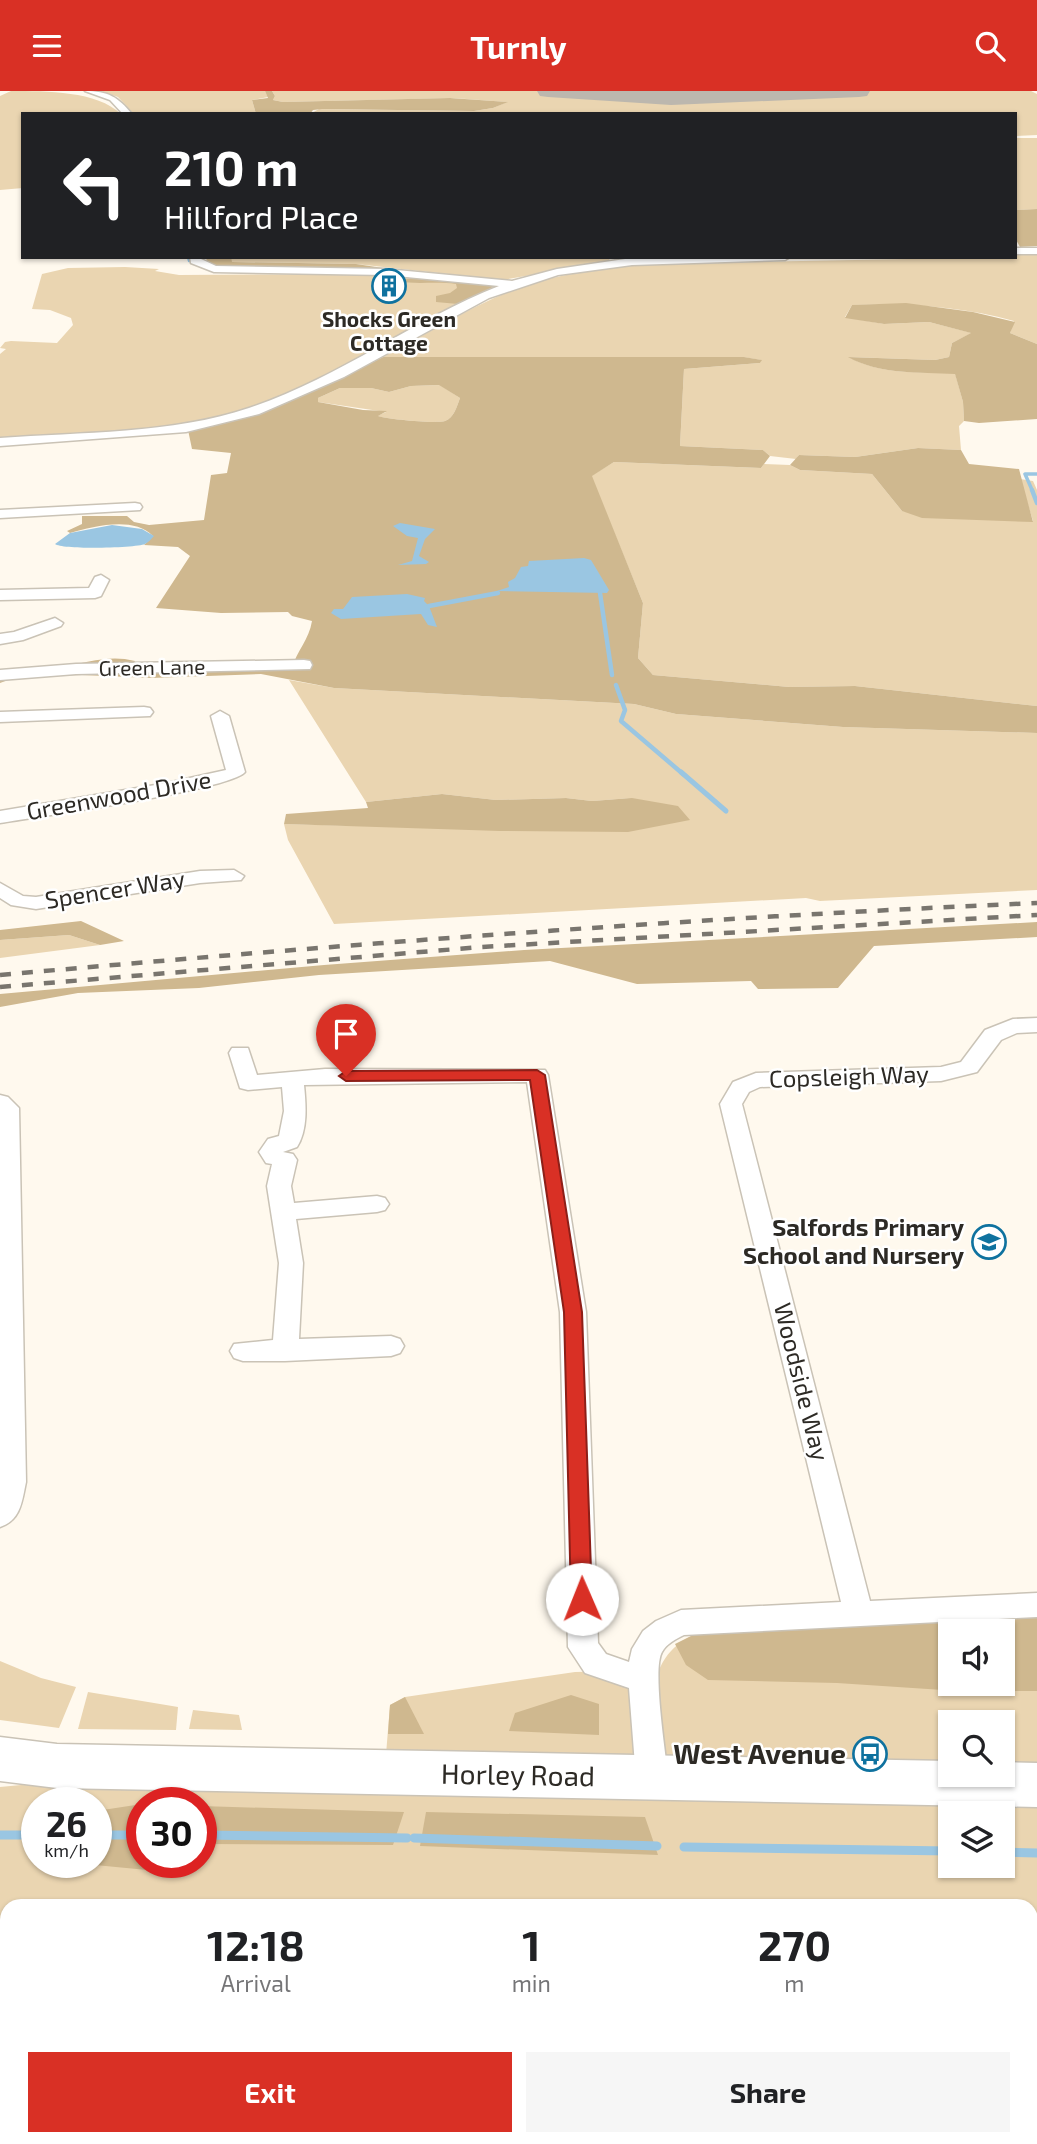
<!DOCTYPE html>
<style>
body{margin:0;font-family:"Exo 2",sans-serif;background:#f6f6f6;color:#202124;height:100vh;display:flex;flex-direction:column;font-size:26px;white-space:nowrap}
*{box-sizing:border-box;margin:0}
p{font-size:23px;color:#757577}
.icon{flex:none;width:38px;height:38px;fill:none;stroke:currentColor;stroke-width:2;stroke-linecap:round;stroke-linejoin:round}
.map{position:relative;flex:1;overflow:hidden}
.sheet{position:absolute;left:0px;top:1808px;width:1038px;height:247px;display:flex;flex-direction:column;background:#fff;border-radius:21px 21px 0 0;box-shadow:0 2px 5px #0004}
.sheet>*{flex:none}
.banner{position:absolute;left:21px;top:21px;width:996px;height:147px;border-radius:0px;box-shadow:0 2px 5px #0004;background:#202124;color:#fff;overflow:hidden}
.fabs{position:absolute;left:938px;top:1528px;display:grid;gap:14px}
.fabs a{display:grid;place-items:center;width:77px;height:77px;border-radius:0px;background:#fff;box-shadow:0 2px 5px #0004;font-size:35px}
.speed{position:absolute;left:21px;top:1696px;display:flex;gap:14px;font-size:35px;font-weight:700;text-align:center}
.speed>*{display:grid;place-content:center;width:91px;height:91px;border-radius:50%;background:#fff;box-shadow:0 2px 5px #0004;line-height:1}
.speed small{font-size:18px;font-weight:400}
.speed .limit{border:10px solid #d22;background:#fff;color:#111}
.pin{position:absolute;display:grid;place-items:center;width:60px;height:60px;color:#fff;margin:-72px -30px;border-radius:50% 50% 50% 0;rotate:-45deg;box-shadow:0 0 7px #0007}
.pin .icon{rotate:45deg}
.me{position:absolute;width:77px;margin:-38px;rotate:359deg;stroke-linejoin:round;filter:drop-shadow(0 0 5px #0008)}
.turn{display:flex;align-items:center;gap:24px;height:147px;padding:0 28px;font-size:32px}
.turn .icon{width:91px;height:91px;stroke-width:2.5}
.turn b{display:block;font-size:49px;line-height:60px}
.eta{display:flex;justify-content:space-evenly;align-items:center;height:119px;text-align:center}
.eta b{font-size:42px;font-weight:700;line-height:49px}
.button{display:flex;gap:14px;margin-top:auto;padding:14px 28px}
.button a{flex:1;height:80px;border-radius:0px;background:#d93025;color:#fff;font-size:28px;font-weight:700;line-height:80px;text-align:center}
.button a+a{background:#f6f6f6;color:#202124}
header{display:flex;justify-content:space-between;align-items:center;height:91px;padding:0 28px;background:#d93025;color:#fff;font-size:32px;font-weight:700}
.map>svg:first-child{display:block}
</style>
<header><svg class="icon" aria-label="menu" viewBox="0 0 24 24"><path d="M4 6h16M4 12h16M4 18h16"/></svg>Turnly<svg class="icon" aria-label="search" viewBox="0 0 24 24"><circle cx="10" cy="10" r="6"/><path d="M15 15l6 6"/></svg></header>
<div class="map">
<svg width="1037" height="2053" viewBox="0 0 1037 2053">
<rect width="100%" height="100%" fill="#fff9ee"/>
<g fill="#ead5b1" fill-rule="evenodd">
<path d="M11 0C47 0 97 0 121 23H23V97L0 99V5Z"/>
<polygon points="100,0 265,0 268,6 252,9 256,23 134,23 118,6"/>
<polygon points="272,0 540,0 672,8 870,0 1031,0 1037,3 1037,44 1015,45 1015,23 310,23 319,18 474,20 493,17 507,11 453,7 283,11 273,9 275,5"/>
<polygon points="558,0 843,0 668,6"/>
<polygon points="1015,47 1037,47 1037,118 1015,119"/>
<path d="M1037 162V253L1010 242 1014 230C961 215 907 212 852 214L845 226 884 233 929 231 972 242 952 252 949 266 935 269 849 266C880 284 920 281 955 282L963 311 964 330 959 335 961 359 918 357 855 366 799 364 796 368 770 365 763 359 680 355 684 278 760 272 761 269 743 266H383C425 244 468 217 513 199 556 182 605 178 651 173L1015 166V163Z"/>
<polygon points="231,166 631,166 611,167 607,171 502,189 356,173 231,171"/>
<path d="M125 176 159 178 155 180 179 184 371 183 493 196C413 235 338 285 254 315 178 342 81 341 0 348V263L6 258 0 257 5 251 11 250 57 252 73 234 71 227 50 219 32 218 42 183 68 177Z"/>
<path d="M440 294 460 307C457 315 454 327 445 330 435 333 388 328 377 325L386 321 318 311V307L340 297H371L389 301 411 295Z"/>
<polygon points="614,371 761,377 764,373 790,374 800,379 872,383 902,420 1033,430 1020,388 1033,390 1037,399 1037,615 855,595 789,596 653,584 638,567 643,512 591,385"/>
<polygon points="289,589 334,597 634,613 676,623 843,636 1037,642 1037,799 820,810 806,807 334,833 288,749 284,733 359,735 632,707 592,710 566,707 496,709 442,703 366,711"/>
<polygon points="69,844 100,854 0,867 0,849"/>
<path d="M1037 1524V2053H0V1696L21 1694 383 1701 390 1614 405 1606 575 1581 659 1579C668 1559 678 1552 697 1542ZM950 1540H1003V1592H950ZM950 1631H1003V1684H950ZM37 1712H96V1771H37ZM142 1712H201V1771H142ZM950 1722H1003V1774H950ZM7 1815H1031V2048H7Z"/>
<polygon points="0,1570 41,1587 76,1596 59,1637 0,1629"/>
<polygon points="88,1601 178,1616 176,1639 78,1638"/>
<polygon points="193,1619 239,1624 242,1639 189,1638"/>
</g>
<g fill="#cfb88f" fill-rule="evenodd">
<polygon points="265,0 272,0 275,5 273,9 283,11 450,7 508,11 493,17 474,20 322,18 313,19 310,23 256,23 252,9 268,7"/>
<polygon points="1037,118 1037,155 1020,156 1015,147 1015,119"/>
<polygon points="205,166 231,166 232,171 356,173 390,178 217,175 209,173"/>
<path d="M417 186 492 193 493 196 458 213 436 211V205L450 202 457 197 456 193C436 190 416 194 397 190Z"/>
<path d="M906 212 973 221 1015 231 1010 242 1037 253V328L979 332 964 330 963 311 955 283C919 281 880 284 848 266L935 269 949 266 952 252 971 242 929 231 884 233 845 227 852 214Z"/>
<path d="M383 266H744L762 269 760 272 684 278 680 355 763 359 770 365 761 377 614 371 592 385 643 512 638 567 653 584 789 596 855 595 1037 615V642L843 636 676 623 634 613 334 597 261 583 151 587 82 584 38 585 8 589 0 592V579C21 578 42 578 62 575 88 572 109 563 135 570L131 580 292 577C297 559 309 549 312 530L292 525 288 521 221 522 156 517 190 465 178 456 144 454 153 445C134 425 94 435 70 442L67 440 82 433V425H127L134 431 149 434 204 429 211 384 227 382 231 362 192 358 188 339C258 327 320 297 383 266ZM439 294 460 307C457 315 454 327 445 330 435 333 387 328 378 325L387 320 363 319 318 311V307L340 297H371L389 301 411 295Z"/>
<polygon points="918,357 961,359 969,373 1019,378 1033,431 922,427 902,420 872,383 800,379 790,374 799,364 855,366"/>
<polygon points="442,703 496,709 566,707 592,710 632,707 678,715 690,729 628,741 500,740 284,733 286,723 368,717 366,711"/>
<polygon points="81,830 124,850 100,854 69,844 0,849 0,839"/>
<polygon points="1037,831 1037,846 874,855 838,897 758,898 751,890 637,893 550,870 319,884 199,897 78,902 0,916 0,903 324,874 524,859"/>
<path d="M1037 1524V1600H958L837 1592 708 1589 686 1574 675 1553 697 1542ZM950 1540H1003V1592H950Z"/>
<polygon points="571,1604 599,1613 599,1644 509,1640 515,1622"/>
<polygon points="405,1606 424,1643 388,1643 390,1614"/>
<polygon points="142,1713 142,1771 148,1771 147,1779 64,1771 96,1771 96,1720"/>
<polygon points="201,1715 404,1721 393,1754 201,1753"/>
<polygon points="426,1721 645,1726 658,1764 420,1755"/>
</g>
<g fill="#9ac6e2">
<polygon points="400,432 435,438 425,448 419,465 429,471 426,473 398,474 412,470 418,447 407,445 393,435"/>
<path d="M112 434 142 438 154 445C151 448 149 451 145 453 136 457 63 459 55 453L70 442Z"/>
<polygon points="584,467 591,469 609,499 607,502 497,500 509,496 508,491 515,487 521,476 528,475 529,470"/>
<polygon points="407,503 425,507 424,510 429,515 437,536 428,534 421,523 341,528 331,522 334,518 343,518 352,506"/>
</g>
<g fill="none" stroke-linecap="round" stroke-linejoin="round">
<polyline stroke="#9ac6e2" stroke-width="2.5" points="188,166 189,170"/>
<polyline stroke="#9ac6e2" stroke-width="3.5" points="1033,401 1025,383 1037,383"/>
<g stroke="#9ac6e2" stroke-width="4.5">
<polyline points="1032,399 1037,412"/>
<polyline points="600,502 612,584"/>
<polyline points="429,515 498,502"/>
<polyline points="616,594 625,619 621,630 683,683"/>
</g>
<polyline stroke="#9ac6e2" stroke-width="5" points="681,681 726,720"/>
<g stroke="#9ac6e2" stroke-width="9">
<polyline points="0,1744 37,1744"/>
<polyline points="96,1744 142,1744"/>
<polyline points="201,1744 407,1747"/>
<polyline points="414,1747 657,1755"/>
<polyline points="684,1756 950,1760"/>
<polyline points="1003,1761 1037,1762"/>
</g>
<polygon fill="#bcb7ae" fill-rule="evenodd" points="537,0 870,0 867,5 859,6 671,14 548,6 540,5"/>
<g stroke="#cac3b6" stroke-width="3">
<g id="minor">
<path d="M85 0C108 0 118 6 132 23H123L110 9Z"/>
<rect x="1015" y="157" width="22" height="6"/>
<path d="M190 166H202L201 168 216 175 386 178 512 190 557 178 632 167 790 166 785 169 632 174 558 184 489 207 344 286 259 323 186 341 0 355V347C81 341 172 343 249 317 337 288 413 229 499 195L386 184 214 181 191 172Z"/>
<polygon points="135,412 140,413 142,416 140,419 0,427 0,419"/>
<polygon points="101,484 109,489 101,505 95,507 0,509 0,499 89,497 95,486"/>
<polygon points="55,527 63,532 61,535 23,549 0,553 0,543 14,541"/>
<polygon points="304,569 310,570 312,574 310,578 76,583 0,589 0,579 76,573"/>
<polygon points="144,616 150,617 153,621 150,625 0,631 0,621"/>
<path d="M220 620 229 625 245 681C230 699 36 726 0 732V720L167 692 226 679 211 625Z"/>
<polygon points="234,779 244,785 241,789 200,792 36,818 11,814 0,807 0,792 23,805 36,806 200,780"/>
<path d="M1037 927V941L1017 942 1001 949 977 981 941 990 760 996 749 1001 742 1013 870 1510 1037 1502V1526L684 1544C676 1548 666 1553 662 1561 652 1578 666 1663 668 1687L663 1697 652 1701 641 1697 636 1687 629 1597 585 1582 568 1556 560 1221 527 991 304 994C306 1014 308 1039 297 1056L283 1061 293 1063 297 1069 291 1095 294 1112 377 1105 385 1107 389 1113 385 1119 377 1121 296 1128 303 1172 299 1248 391 1245 400 1248 404 1255 400 1262 391 1265 285 1270H243L234 1267 230 1260 234 1253 273 1249 279 1172 267 1095 272 1073 266 1072 259 1061 268 1048 279 1045 284 1020 282 996 248 999 240 997 229 962 232 957H248L257 984 325 978 545 979 548 984 586 1221 598 1552 606 1563 629 1571 632 1558 643 1540 656 1530 681 1519 841 1511 720 1013 733 991 756 982 941 976 961 971 985 939 1013 928Z"/>
<path d="M0 1004 8 1006 19 1017 26 1391C22 1410 21 1429 0 1436Z"/>
</g>
</g>
<g stroke="#cac3b6" stroke-width="3">
<polygon id="primary" points="0,1646 57,1653 950,1670 950,1684 1003,1684 1003,1671 1037,1672 1037,1716 57,1697 0,1690"/>
</g>
<use href="#minor" fill="#fff" fill-rule="evenodd"/>
<use href="#primary" fill="#fff" fill-rule="evenodd"/>
<g stroke="#79756e" stroke-width="4.5" stroke-dasharray="11 11" stroke-linecap="butt">
<path d="M0 884C345 853 691 827 1037 812"/>
<polyline points="0,896 481,856 1037,824"/>
</g>
</g>
<polygon fill="#d93025" stroke="#8d1f18" stroke-width="2" points="537,979 545,984 582,1221 592,1508 589,1514 582,1517 574,1514 571,1508 564,1221 530,989 346,990 339,985 346,980"/>
<defs>
<g id="building-ring" transform="scale(1.75)"><circle r="9.5" fill="#fff" stroke="#0f729f" stroke-width="1.5"/><path d="M-4-6H4V6H1V3H-1V6H-4ZM-2.5-4.3h1.7v1.8h-1.7ZM.8-4.3h1.7v1.8H.8ZM-2.5-1h1.7V.8h-1.7ZM.8-1h1.7V.8H.8Z" fill="#0f729f"/></g>
<g id="school-ring" transform="scale(1.75)"><circle r="9.5" fill="#fff" stroke="#0f729f" stroke-width="1.5"/><path d="M0-5L7-2L0 1L-7-2ZM-4 1L0 2.5L4 1V4Q0 6-4 4Z" fill="#0f729f"/></g>
<g id="bus-ring" transform="scale(1.75)"><circle r="9.5" fill="#fff" stroke="#0f729f" stroke-width="1.5"/><path d="M-5-6H5V4H4V6H2V4H-2V6H-4V4H-5ZM-3.5-4V0h7V-4ZM-3.5 1.2v1.5H-2V1.2ZM2 1.2v1.5H3.5V1.2Z" fill="#0f729f"/></g>
</defs>
<g fill-rule="evenodd">
<use href="#building-ring" x="389" y="195"/>
<use href="#school-ring" x="989" y="1151"/>
<use href="#bus-ring" x="870" y="1663"/>
</g>
<g text-anchor="middle" stroke-width="5" stroke-linejoin="round" paint-order="stroke">
<g font-size="21" font-weight="bold" fill="#2d2a25" stroke="#fff">
<text x="389" y="236">Shocks Green<tspan x="389" dy="24">Cottage</tspan></text>
</g>
<g font-size="21" fill="#2d2a25" stroke="#fff">
<text transform="translate(152 577) rotate(-1)" y="7">Green Lane</text>
</g>
<g font-size="24" fill="#2d2a25" stroke="#fff">
<text transform="translate(119 705) rotate(-10)" y="8">Greenwood Drive</text>
<text transform="translate(115 799) rotate(-9)" y="8">Spencer Way</text>
<text transform="translate(849 986) rotate(-2)" y="8">Copsleigh Way</text>
<text transform="translate(801 1291) rotate(76)" y="8">Woodside Way</text>
</g>
<g font-size="24" font-weight="bold" fill="#2d2a25" stroke="#fff" text-anchor="end">
<text x="964" y="1145">Salfords Primary<tspan x="964" dy="28">School and Nursery</tspan></text>
</g>
<g font-size="28" font-weight="bold" fill="#2d2a25" stroke="#fff" text-anchor="end">
<text x="846" y="1673">West Avenue</text>
</g>
<g font-size="28" fill="#2d2a25" stroke="#fff">
<text transform="translate(518 1684) rotate(1)" y="10">Horley Road</text>
</g>
</g>
</svg>
<div class="fabs">
<a><svg class="icon" aria-label="sound" viewBox="0 0 24 24"><path d="M4 9h4l5-4v14l-5-4H4zM17 9q2 3 0 6"/></svg></a>
<a><svg class="icon" aria-label="search" viewBox="0 0 24 24"><circle cx="10" cy="10" r="6"/><path d="M15 15l6 6"/></svg></a>
<a><svg class="icon" aria-label="layers" viewBox="0 0 24 24"><path d="M12 4l9 5-9 5-9-5zM3 14l9 5 9-5"/></svg></a>
</div>
<div class="speed"><div>26<small>km/h</small></div><div class="limit">30</div></div>
<div class="pin" style="left:346px;top:985px;background:#d93025"><svg class="icon" aria-label="arrive" viewBox="0 0 24 24"><path d="M6 21V4h12l-3 4 3 4H6"/></svg></div>
<svg class="me" style="left:582px;top:1508px" viewBox="-20 -20 40 40"><circle r="19" fill="#fff"/><path d="M0-13L10 11 0 6-10 11z" fill="#d93025"/></svg>
<div class="banner">
<div class="turn"><svg class="icon" aria-label="left" viewBox="0 0 24 24"><path d="M17 20v-9H6M10 6l-5 5 5 5"/></svg><div><b>210 m</b>Hillford Place</div></div>
</div>
<section class="sheet">
<div class="eta">
<div><b>12:18</b><p>Arrival</p></div>
<div><b>1</b><p>min</p></div>
<div><b>270</b><p>m</p></div>
</div>
<div class="button"><a>Exit</a><a>Share</a></div>
</section>
</div>
